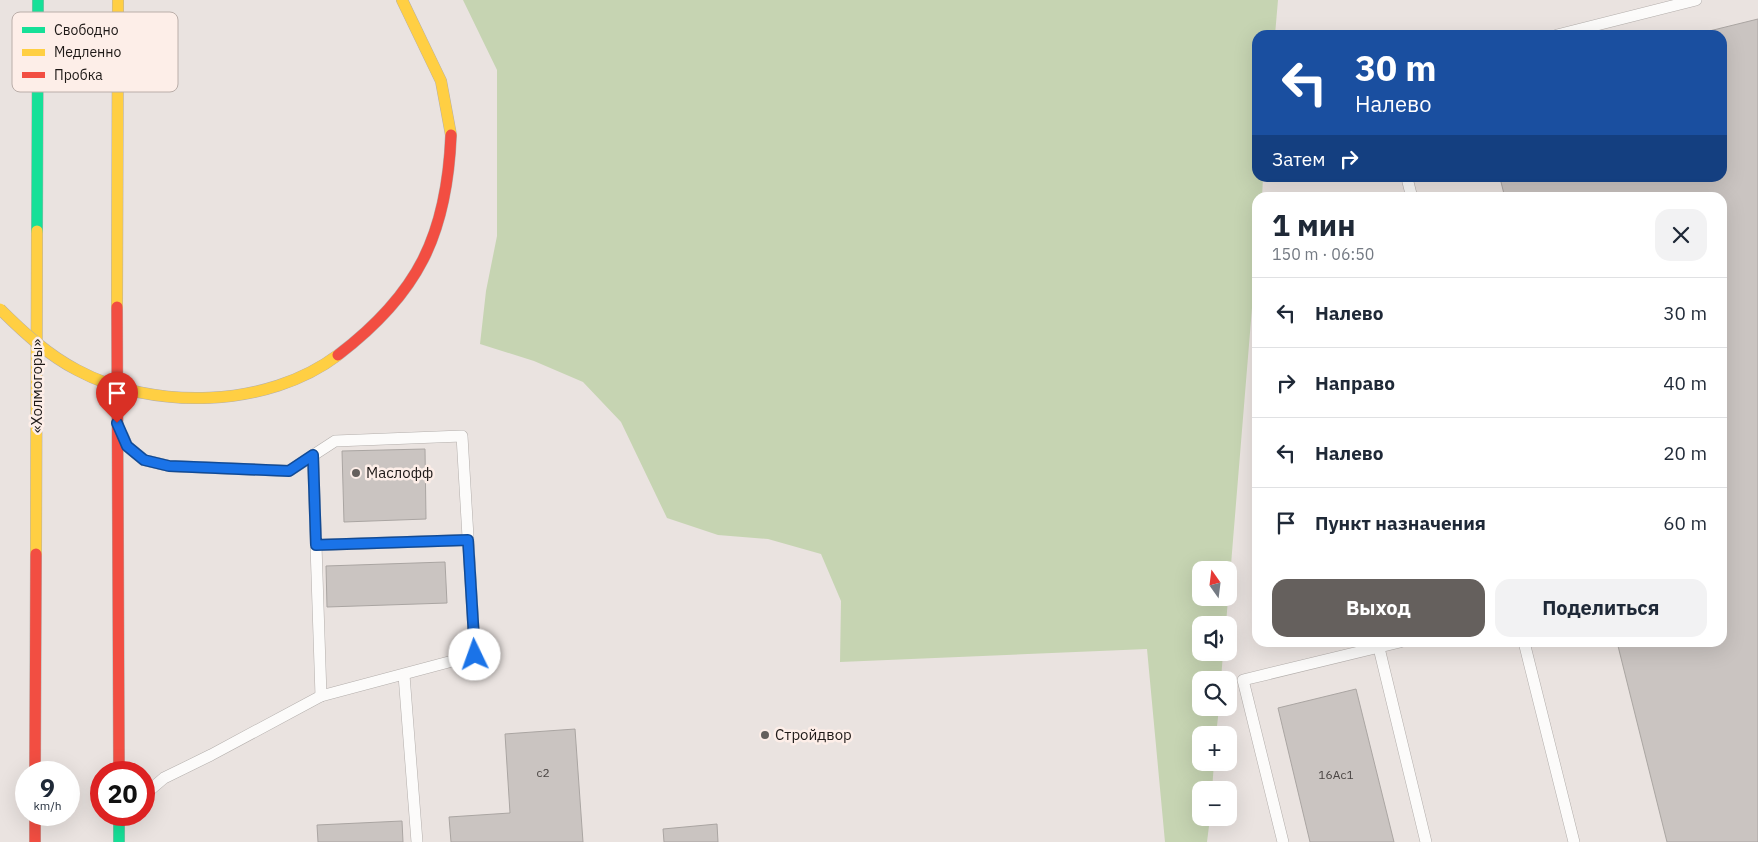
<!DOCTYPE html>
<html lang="ru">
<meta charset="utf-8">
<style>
body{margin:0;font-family:"IBM Plex Sans",sans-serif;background:#f2f2f3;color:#1f2937;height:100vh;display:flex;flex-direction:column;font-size:19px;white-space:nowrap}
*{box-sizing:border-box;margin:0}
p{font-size:16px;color:#747a83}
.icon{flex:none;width:28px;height:28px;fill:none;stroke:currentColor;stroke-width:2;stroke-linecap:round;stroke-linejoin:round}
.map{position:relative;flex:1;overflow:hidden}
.details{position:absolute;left:1252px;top:192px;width:475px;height:455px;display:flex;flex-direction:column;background:#fff;border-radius:15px;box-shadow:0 5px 20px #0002}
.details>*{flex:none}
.guide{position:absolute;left:1252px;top:30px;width:475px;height:152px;border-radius:15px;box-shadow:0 5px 20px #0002;background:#1a4fa0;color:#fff;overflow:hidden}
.needle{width:32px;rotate:346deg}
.buttons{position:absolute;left:1192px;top:561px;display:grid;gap:10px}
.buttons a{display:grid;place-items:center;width:45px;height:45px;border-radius:10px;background:#fff;box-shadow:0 5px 20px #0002;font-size:25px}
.speed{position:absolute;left:15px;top:761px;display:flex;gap:10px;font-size:25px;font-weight:700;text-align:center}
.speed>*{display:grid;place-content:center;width:65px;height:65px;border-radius:50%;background:#fff;box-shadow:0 5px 20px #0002;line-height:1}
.speed small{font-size:12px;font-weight:400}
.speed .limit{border:8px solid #d22;background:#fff;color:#111}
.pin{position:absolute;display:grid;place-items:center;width:42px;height:42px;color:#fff;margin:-51px -21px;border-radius:50% 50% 50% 0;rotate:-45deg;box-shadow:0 0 5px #0007}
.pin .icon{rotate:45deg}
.me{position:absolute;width:55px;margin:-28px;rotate:357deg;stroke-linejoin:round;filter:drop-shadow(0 0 4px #0008)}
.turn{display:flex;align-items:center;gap:18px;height:105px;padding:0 20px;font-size:22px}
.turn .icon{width:65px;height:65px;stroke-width:2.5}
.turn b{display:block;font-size:35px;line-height:42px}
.then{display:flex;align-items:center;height:48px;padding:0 20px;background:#0003;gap:10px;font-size:19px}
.round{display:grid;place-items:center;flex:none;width:52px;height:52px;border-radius:15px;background:#f2f2f3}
.summary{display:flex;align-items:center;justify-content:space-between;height:85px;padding:0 20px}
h1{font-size:30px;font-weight:800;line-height:38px}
.action{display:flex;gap:10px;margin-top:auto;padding:10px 20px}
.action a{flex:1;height:58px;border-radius:15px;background:#65605d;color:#fff;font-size:20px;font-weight:800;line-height:58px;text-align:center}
.action a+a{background:#f2f2f3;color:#1f2937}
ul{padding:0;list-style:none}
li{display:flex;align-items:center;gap:15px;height:70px;padding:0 20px;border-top:1px solid #e0e1e3}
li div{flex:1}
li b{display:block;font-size:19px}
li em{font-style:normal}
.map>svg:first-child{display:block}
</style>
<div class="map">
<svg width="1758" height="842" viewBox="0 0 1758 842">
<rect width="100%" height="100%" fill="#eae3e0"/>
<polygon fill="#c6d4b2" points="463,0 1278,0 1275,35 1258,35 1258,178 1263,178 1262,197 1258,198 1257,247 1229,589 1229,570 1201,570 1201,598 1228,598 1226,625 1201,625 1201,652 1223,653 1221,680 1201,680 1201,708 1219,708 1216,735 1201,735 1201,762 1214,763 1212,790 1201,790 1201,818 1210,818 1207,842 1165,842 1147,649 840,662 841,601 821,554 768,539 718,535 667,518 621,422 583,382 534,361 480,344 486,291 497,236 497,70"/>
<g fill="#cac4c1" stroke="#aaa5a2">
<polygon points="1758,19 1758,842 1667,842 1617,642 1722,642 1722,198 1505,198 1500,178 1722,178 1722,35 1693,35"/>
<polygon points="425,449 426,519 344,522 342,451"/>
<polygon points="445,562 447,603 327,607 326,566"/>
<polygon points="1356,689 1394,842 1310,842 1278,708"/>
<polygon points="575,729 583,842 451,842 449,817 510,813 505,734"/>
<polygon points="402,821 403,842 318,842 317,825"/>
<polygon points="717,824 718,842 664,842 663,829"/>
</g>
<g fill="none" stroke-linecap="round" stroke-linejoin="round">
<g stroke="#b3aeab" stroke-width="12">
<g id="lane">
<polyline points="1557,35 1696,0"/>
<polyline points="1407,178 1412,198"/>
<polyline points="123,436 127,446 144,460 169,466 289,471 335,441 462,436 475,655 321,696 211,755 164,778 144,795"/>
<polyline points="313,455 321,696"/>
<polyline points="316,545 468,540"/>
<polyline points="1524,642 1574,842"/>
<polyline points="1379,648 1426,842"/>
<polyline points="404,675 417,842"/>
<polyline points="1283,842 1243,680 1400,642"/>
</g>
</g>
<g stroke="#b3aeab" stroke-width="12">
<g id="fast">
<polyline points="37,231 38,0"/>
<polyline points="119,815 119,842"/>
</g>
</g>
<g stroke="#b3aeab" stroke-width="12">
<g id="slow">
<polyline points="402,0 441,81 451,135"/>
<polyline points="117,307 118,0"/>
<polyline points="36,554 37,231"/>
</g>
</g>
<g stroke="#b3aeab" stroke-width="12">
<g id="jam">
<polyline points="117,307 119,772"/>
<polyline points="35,772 36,554"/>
<polyline points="35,815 35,842"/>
</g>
</g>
<use href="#lane" stroke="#fcfbfa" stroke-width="11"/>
<use href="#fast" stroke="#16e098" stroke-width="11"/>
<use href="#slow" stroke="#ffcf43" stroke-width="11"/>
<use href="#jam" stroke="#f24e42" stroke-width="11"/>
<g stroke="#b3aeab" stroke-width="12" stroke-linecap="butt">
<path id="slow-bridge" d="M0 309C23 332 48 355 77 370 153 411 268 408 338 355"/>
</g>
<g stroke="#b3aeab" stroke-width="12" stroke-linecap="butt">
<path id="jam-bridge" d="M338 355C418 294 447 235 451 135"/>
</g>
<use href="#slow-bridge" stroke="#ffcf43" stroke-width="11"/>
<use href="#jam-bridge" stroke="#f24e42" stroke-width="11"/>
</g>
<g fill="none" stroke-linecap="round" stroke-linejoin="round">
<g stroke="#114b97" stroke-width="12">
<polyline id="route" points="117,423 127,446 144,460 169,466 289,471 313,455 316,545 468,540 475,655"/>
</g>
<use href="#route" stroke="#1a73e8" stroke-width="9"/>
</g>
<g fill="#65605d" stroke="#fdeee8" stroke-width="2">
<circle cx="356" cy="473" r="5"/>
<circle cx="765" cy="735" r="5"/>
</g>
<g text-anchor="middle" stroke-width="5" stroke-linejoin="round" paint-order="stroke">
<g font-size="12" fill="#494442">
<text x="543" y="777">с2</text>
<text x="1336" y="779">16Ас1</text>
</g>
<g font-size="15" fill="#1e1917" stroke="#fdeee8">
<text transform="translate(37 386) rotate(-90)" y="5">«Холмогоры»</text>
</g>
<g font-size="15" fill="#1e1917" stroke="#fdeee8" text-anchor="start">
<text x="366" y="478">Маслофф</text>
<text x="775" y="740">Стройдвор</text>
</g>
</g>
<rect x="12" y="12" width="166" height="80" rx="8" fill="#fdeee8" stroke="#baaea9" stroke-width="1"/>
<rect x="22" y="27" width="23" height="6" fill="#16e098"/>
<rect x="22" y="49" width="23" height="7" fill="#ffcf43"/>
<rect x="22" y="72" width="23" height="6" fill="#f24e42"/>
<g font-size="14" fill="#1e1917">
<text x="54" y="35">Свободно</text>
<text x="54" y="57">Медленно</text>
<text x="54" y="80">Пробка</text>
</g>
</svg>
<div class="buttons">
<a><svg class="needle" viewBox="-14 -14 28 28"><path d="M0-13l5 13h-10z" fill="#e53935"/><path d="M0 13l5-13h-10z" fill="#747a83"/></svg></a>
<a><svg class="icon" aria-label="sound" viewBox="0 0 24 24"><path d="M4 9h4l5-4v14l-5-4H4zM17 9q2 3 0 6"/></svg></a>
<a><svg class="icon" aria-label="search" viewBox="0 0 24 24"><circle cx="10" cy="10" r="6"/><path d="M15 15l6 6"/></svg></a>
<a>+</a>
<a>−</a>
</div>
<div class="speed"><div>9<small>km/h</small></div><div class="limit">20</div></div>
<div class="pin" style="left:117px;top:423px;background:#d93025"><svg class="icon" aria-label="arrive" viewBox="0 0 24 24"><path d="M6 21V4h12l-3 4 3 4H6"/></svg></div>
<svg class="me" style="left:475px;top:655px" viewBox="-20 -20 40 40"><circle r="19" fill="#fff"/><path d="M0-13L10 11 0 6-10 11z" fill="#1a73e8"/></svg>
<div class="guide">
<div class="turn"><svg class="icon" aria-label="left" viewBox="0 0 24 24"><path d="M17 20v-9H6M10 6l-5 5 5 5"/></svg><div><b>30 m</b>Налево</div></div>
<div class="then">Затем<svg class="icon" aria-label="right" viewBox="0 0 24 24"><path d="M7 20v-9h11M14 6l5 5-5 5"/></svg></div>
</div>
<section class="details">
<div class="summary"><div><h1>1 мин</h1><p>150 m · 06:50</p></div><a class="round"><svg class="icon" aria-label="close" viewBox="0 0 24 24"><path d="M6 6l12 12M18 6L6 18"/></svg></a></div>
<ul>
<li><svg class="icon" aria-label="left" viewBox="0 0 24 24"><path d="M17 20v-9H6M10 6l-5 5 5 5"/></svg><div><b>Налево</b></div><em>30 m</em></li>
<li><svg class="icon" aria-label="right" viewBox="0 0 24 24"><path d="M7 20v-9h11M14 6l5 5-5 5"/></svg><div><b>Направо</b></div><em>40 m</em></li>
<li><svg class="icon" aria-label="left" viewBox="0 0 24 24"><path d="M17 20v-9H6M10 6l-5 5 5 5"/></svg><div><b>Налево</b></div><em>20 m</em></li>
<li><svg class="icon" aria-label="arrive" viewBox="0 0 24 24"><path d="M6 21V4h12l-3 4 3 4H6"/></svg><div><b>Пункт назначения</b></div><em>60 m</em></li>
</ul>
<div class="action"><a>Выход</a><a>Поделиться</a></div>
</section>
</div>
